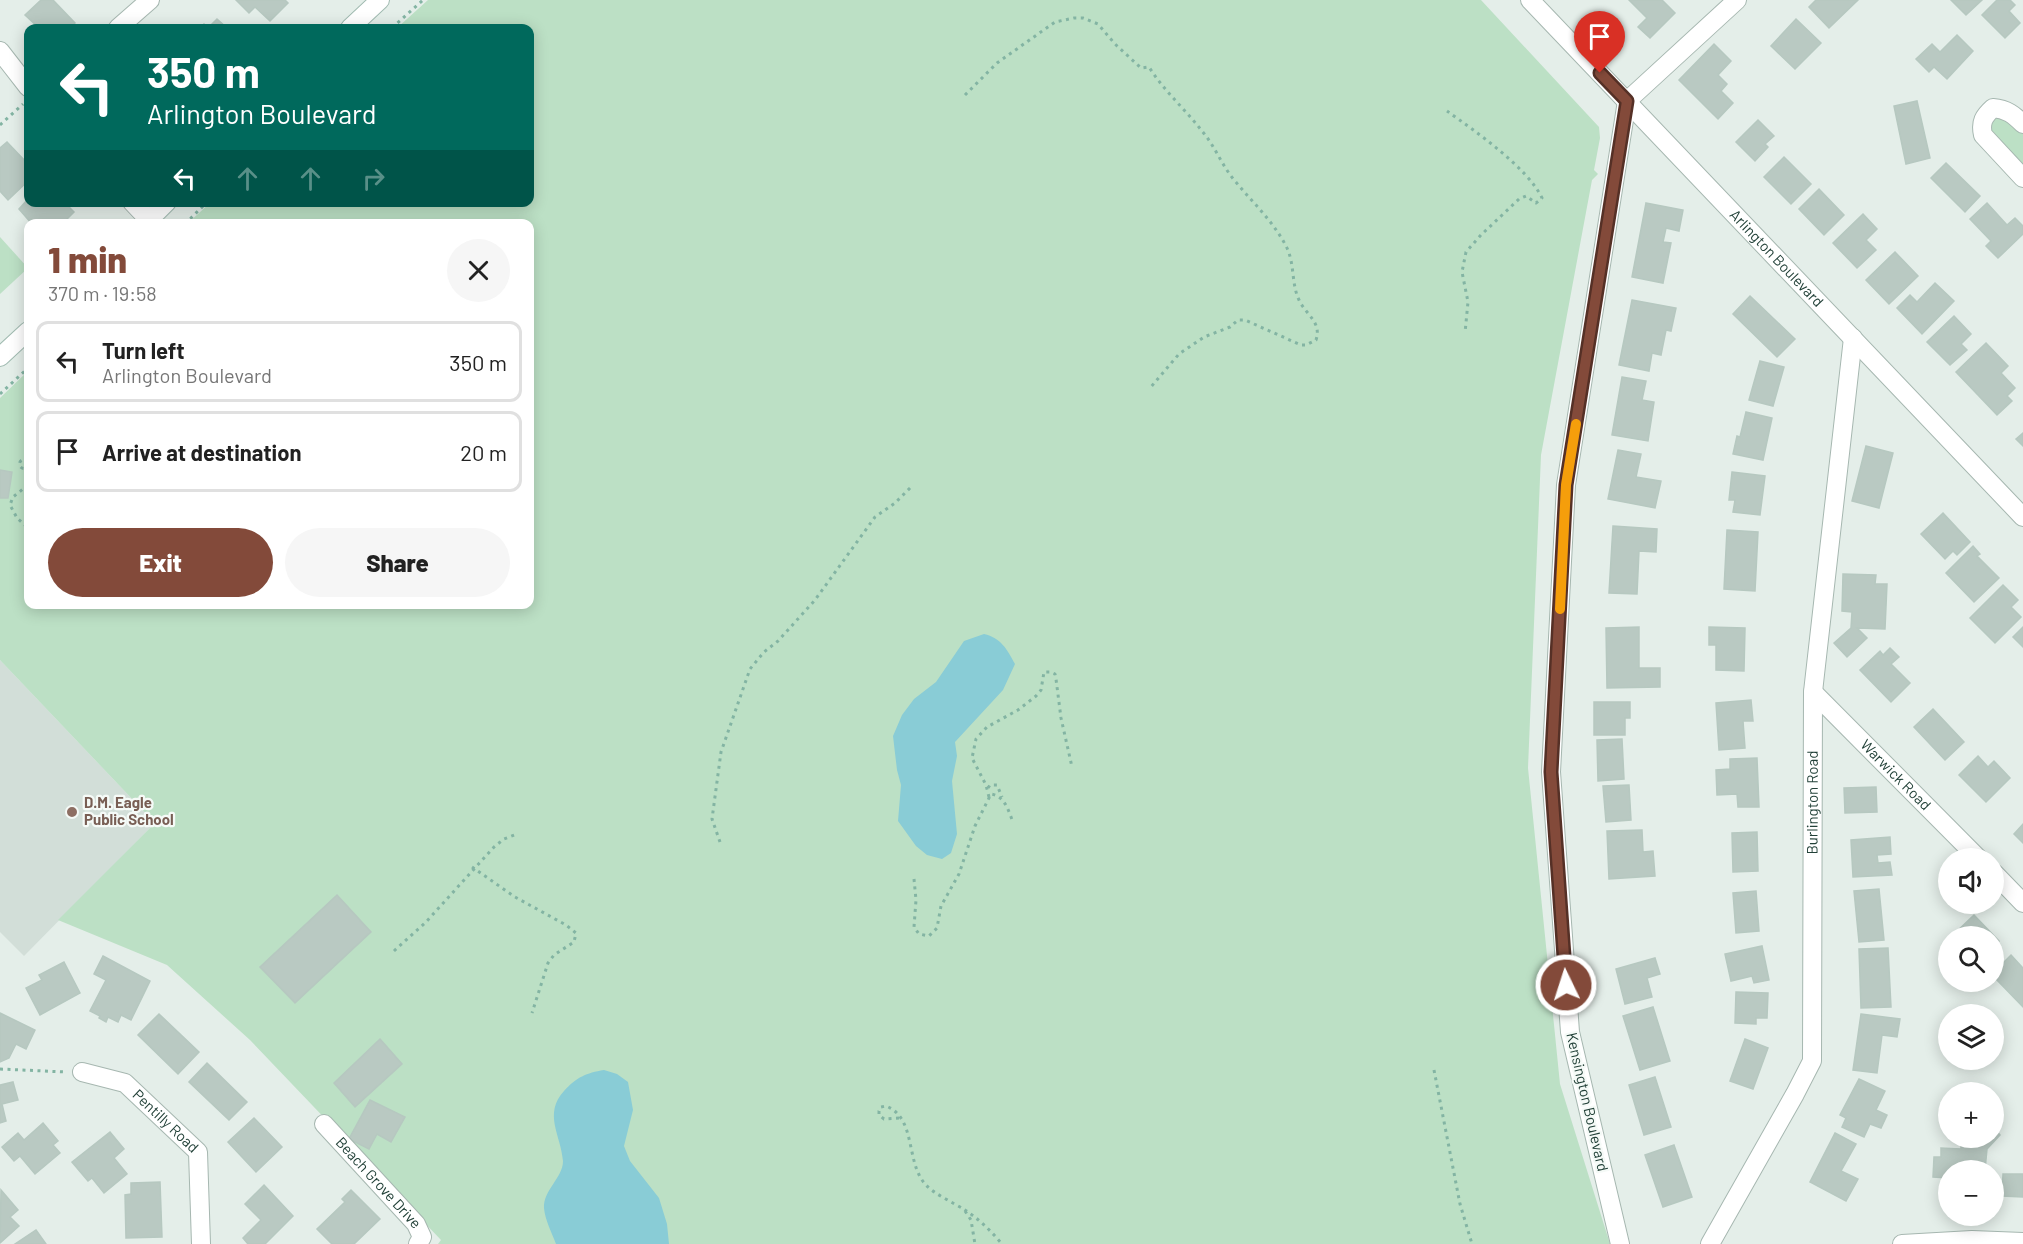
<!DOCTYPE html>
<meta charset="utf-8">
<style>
body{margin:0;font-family:Barlow,sans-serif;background:#f6f6f6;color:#222;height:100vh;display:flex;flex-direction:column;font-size:22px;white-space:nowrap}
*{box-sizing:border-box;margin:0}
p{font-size:20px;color:#767676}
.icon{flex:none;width:33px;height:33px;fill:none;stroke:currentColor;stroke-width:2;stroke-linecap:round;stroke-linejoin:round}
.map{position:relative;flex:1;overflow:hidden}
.sheet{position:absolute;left:24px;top:219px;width:510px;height:390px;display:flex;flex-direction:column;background:#fff;border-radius:12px;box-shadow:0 3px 15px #0003}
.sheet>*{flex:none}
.top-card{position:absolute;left:24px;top:24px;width:510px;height:183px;border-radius:12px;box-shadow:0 3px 15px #0003;background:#00695c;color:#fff;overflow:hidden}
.tools{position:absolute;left:1938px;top:848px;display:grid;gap:12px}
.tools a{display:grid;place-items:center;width:66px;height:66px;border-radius:50%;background:#fff;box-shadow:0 3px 15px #0003;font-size:30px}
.pin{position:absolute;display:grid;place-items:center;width:51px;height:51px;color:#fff;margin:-62px -26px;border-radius:50% 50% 50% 0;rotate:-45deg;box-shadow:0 0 6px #0007}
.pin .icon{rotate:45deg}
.me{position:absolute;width:66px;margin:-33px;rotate:356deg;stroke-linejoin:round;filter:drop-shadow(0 0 4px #0008)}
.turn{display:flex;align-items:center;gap:21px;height:126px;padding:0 24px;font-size:27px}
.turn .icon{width:78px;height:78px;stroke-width:2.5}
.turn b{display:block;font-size:42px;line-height:51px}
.lanes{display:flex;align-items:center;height:57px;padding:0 24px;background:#0003;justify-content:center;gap:30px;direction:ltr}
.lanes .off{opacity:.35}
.round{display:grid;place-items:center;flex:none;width:63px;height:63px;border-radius:32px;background:#f6f6f6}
.overview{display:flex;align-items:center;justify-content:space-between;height:102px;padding:0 24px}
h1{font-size:36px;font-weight:800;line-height:45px;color:#834a3a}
.primary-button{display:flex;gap:12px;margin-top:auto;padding:12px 24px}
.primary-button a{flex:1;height:69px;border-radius:36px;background:#834a3a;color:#fff;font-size:24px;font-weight:800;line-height:69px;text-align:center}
.primary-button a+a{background:#f6f6f6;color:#222}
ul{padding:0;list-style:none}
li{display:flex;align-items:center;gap:18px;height:81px;margin:0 12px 9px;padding:0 12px;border:3px solid #e0e0e0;border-radius:12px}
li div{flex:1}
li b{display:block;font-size:22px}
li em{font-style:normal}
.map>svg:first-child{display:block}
</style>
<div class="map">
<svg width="2023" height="1244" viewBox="0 0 2023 1244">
<rect width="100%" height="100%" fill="#e4eee9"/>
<polygon fill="#d2ded8" points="0,660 155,823 24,956 0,932"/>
<g fill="#bce0c5">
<polygon points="428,0 1481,0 1599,127 1600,138 1594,170 1598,174 1592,180 1541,455 1528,768 1560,1084 1610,1244 438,1244 441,1240 250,1040 167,965 58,920 155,823 0,660 0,398 28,371 28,604 530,604 530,224 188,223 210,203 530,202 530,28 397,28"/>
<polygon points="2000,116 2023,131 2023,169 1993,137 1990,126 1995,117"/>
<polygon points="0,237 28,268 0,294"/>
</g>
<g fill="#89ccd6">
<path d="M984 634C1001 638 1007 649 1015 664L1003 690 955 742 957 756 952 781 957 834 951 853 942 859 927 855 916 846 898 821 901 785 897 770 893 736 902 715 914 699 936 682 964 641Z"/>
<path d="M604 1070 617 1074 628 1082 633 1110 624 1146 630 1161 659 1198 667 1224 669 1244H556C552 1233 545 1220 544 1208 543 1190 563 1178 563 1161 561 1135 543 1114 564 1091 577 1077 586 1073 604 1070Z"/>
</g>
<g fill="#b9c9c2" stroke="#b6c8c0" stroke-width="1.5">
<polygon points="41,0 53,0 75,23 69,28 39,28 25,15"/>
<polygon points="236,0 285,0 288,3 270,21 255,7 249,13"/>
<polygon points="1629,0 1662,0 1675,13 1650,38 1638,27 1647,18"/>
<polygon points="1816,0 1858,0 1829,28 1809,7"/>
<polygon points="1951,0 1982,0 1966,15"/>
<polygon points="1997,0 2010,0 2015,5 2009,11 2020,23 2005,38 1982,15"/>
<polygon points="217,19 227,28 199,28 204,24 208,28"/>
<polygon points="1796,19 1821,43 1795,69 1771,46"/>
<polygon points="1957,35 1973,51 1947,79 1934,67 1929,72 1916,59 1932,44 1940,52"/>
<polygon points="1714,44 1731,61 1718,75 1727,84 1721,91 1733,103 1718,119 1679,80"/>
<polygon points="1917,101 1930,158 1906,164 1894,106"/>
<polygon points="1758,120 1774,136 1765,144 1768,147 1755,161 1736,142"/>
<polygon points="7,142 28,164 28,181 8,200 0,191 0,148"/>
<polygon points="1784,157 1811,184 1791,204 1764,177"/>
<polygon points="1946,163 1980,196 1965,212 1931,178"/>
<polygon points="1819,189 1844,215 1824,235 1799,209"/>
<polygon points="28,199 28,202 64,202 74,212 62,224 32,224 19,209"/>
<polygon points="1646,203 1683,210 1679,231 1666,228 1663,242 1671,243 1663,283 1632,277"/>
<polygon points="1987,203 2007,225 2015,218 2023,226 2023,234 1998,258 1986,246 1991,241 1970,219"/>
<polygon points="1863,214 1877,229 1866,240 1876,250 1857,268 1833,243"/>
<polygon points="1895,252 1918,276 1889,304 1866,280"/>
<polygon points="1935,283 1954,301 1922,334 1897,308 1910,295 1917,302"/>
<polygon points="1750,296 1795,339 1777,357 1733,314"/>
<polygon points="1632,300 1676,308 1671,331 1666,330 1661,355 1652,353 1649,371 1619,365"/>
<polygon points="1954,316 1971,334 1961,344 1967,350 1950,365 1927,342"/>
<polygon points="1986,343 2008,366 2001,373 2015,388 2007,396 2012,401 1997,415 1956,372"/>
<polygon points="1760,361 1784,367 1773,406 1749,400"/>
<polygon points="1622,377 1646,381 1642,400 1654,402 1648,441 1612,435"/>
<polygon points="1746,412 1772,418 1763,460 1733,454 1737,436 1740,437"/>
<polygon points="2023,433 2023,446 2016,439"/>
<polygon points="1866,446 1893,453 1879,508 1852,501"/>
<polygon points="1618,450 1641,454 1636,477 1661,481 1655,508 1608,499"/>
<polygon points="0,470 12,472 8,498 0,498"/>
<polygon points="1732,472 1765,476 1760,515 1733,512 1735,500 1729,500"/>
<polygon points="1943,513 1970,542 1957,555 1953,551 1945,559 1921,534"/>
<polygon points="1613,526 1657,529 1656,552 1639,551 1637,594 1609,593"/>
<polygon points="1727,530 1758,532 1755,591 1724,589"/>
<polygon points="1973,546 1980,554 1977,556 1999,578 1974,602 1946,573"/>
<polygon points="1843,574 1876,575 1875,584 1887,584 1885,629 1857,628 1867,638 1847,657 1834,643 1851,628 1852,612 1842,611"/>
<polygon points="2003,585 2018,600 2011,607 2021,617 1995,643 1970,618"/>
<polygon points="1639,627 1639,668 1660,668 1660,687 1607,688 1606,628"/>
<polygon points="1709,627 1745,628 1744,671 1716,670 1716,645 1709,645"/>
<polygon points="2023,627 2023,647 2013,637"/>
<polygon points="1890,648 1899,657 1891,664 1910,683 1891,702 1860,670 1880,651 1883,655"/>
<polygon points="1751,700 1753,721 1743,721 1745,748 1719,750 1716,703"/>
<polygon points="1594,702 1630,702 1630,718 1625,718 1625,735 1594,735"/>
<polygon points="1933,709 1964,742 1945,760 1914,727"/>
<polygon points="1622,739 1624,779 1598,781 1597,740"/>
<polygon points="1978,756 1988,767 1994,761 2010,778 1986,802 1959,775"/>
<polygon points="1757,758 1759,807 1738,807 1737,794 1717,795 1716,770 1730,769 1730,759"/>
<polygon points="1629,785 1631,820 1606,822 1603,786"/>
<polygon points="1876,787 1877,812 1845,813 1844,788"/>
<polygon points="2023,824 2023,843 2014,834"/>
<polygon points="1642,830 1643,852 1653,851 1655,876 1609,879 1607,831"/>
<polygon points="1757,832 1758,871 1733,872 1732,833"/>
<polygon points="1890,837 1891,854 1877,855 1878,863 1890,862 1892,875 1853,877 1851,840"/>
<polygon points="1879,889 1884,940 1859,942 1854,891"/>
<polygon points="1756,891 1759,931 1736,933 1733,893"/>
<polygon points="337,895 371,932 295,1003 260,967"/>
<polygon points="1974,915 1999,941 1994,947 1994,936 1953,935"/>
<polygon points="1762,946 1769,980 1754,983 1752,976 1731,981 1725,954"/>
<polygon points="1888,948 1891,1007 1861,1008 1859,949"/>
<polygon points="2011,955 2023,968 2023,1007 1994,977 1994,972"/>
<polygon points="103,956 150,981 131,1020 121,1015 118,1022 108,1017 106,1022 99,1018 100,1016 90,1011 106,980 94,974"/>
<polygon points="1655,958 1660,974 1647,978 1652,997 1625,1004 1616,969"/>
<polygon points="64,962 80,993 40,1015 26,988 42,980 39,975"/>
<polygon points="1736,992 1768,993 1767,1018 1756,1018 1756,1024 1735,1023"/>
<polygon points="1653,1007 1670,1061 1640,1070 1623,1016"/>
<polygon points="0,1013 35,1030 26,1049 16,1044 9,1058 0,1062"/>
<polygon points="159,1014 199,1052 178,1074 138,1035"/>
<polygon points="1861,1014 1900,1019 1897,1037 1882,1035 1877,1073 1853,1070"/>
<polygon points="380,1039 402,1064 355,1107 334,1083"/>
<polygon points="1745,1039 1768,1048 1753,1089 1730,1081"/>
<polygon points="207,1063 247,1102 229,1120 189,1082"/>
<polygon points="1655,1077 1671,1127 1644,1135 1629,1085"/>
<polygon points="1859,1079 1885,1091 1876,1110 1887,1115 1881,1128 1870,1124 1864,1137 1842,1127 1846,1118 1840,1115"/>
<polygon points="13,1082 18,1100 2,1104 6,1121 0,1123 0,1085"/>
<polygon points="370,1100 405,1117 391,1142 377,1134 369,1149 349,1139"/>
<polygon points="254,1118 282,1147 256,1172 228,1142"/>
<polygon points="43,1123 58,1141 53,1145 60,1153 35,1174 20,1156 14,1161 2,1147 18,1133 24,1140"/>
<polygon points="1994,1128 2000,1135 1987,1149 1985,1170 1948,1170 1948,1178 1933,1177 1934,1157 1941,1157 1941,1148 1961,1149 1961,1145 1969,1137 1994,1137"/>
<polygon points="110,1132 124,1149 114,1158 127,1174 104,1193 92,1178 88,1181 72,1162"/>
<polygon points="1835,1133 1856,1144 1841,1171 1858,1179 1846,1201 1810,1182"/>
<polygon points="1674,1145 1692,1197 1663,1207 1645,1155"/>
<polygon points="2003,1174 2023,1174 2023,1197 2002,1196"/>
<polygon points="160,1182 162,1237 126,1238 125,1195 131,1194 131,1183"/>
<polygon points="264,1185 293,1216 265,1244 248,1244 243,1238 261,1220 245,1204"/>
<polygon points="1,1190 18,1210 10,1217 19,1226 0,1243"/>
<polygon points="351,1190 380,1219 354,1244 332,1244 317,1229 345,1202 342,1199"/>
<polygon points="36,1230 46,1244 15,1244"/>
</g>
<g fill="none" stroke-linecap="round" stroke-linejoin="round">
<g stroke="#a6b7b0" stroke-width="20">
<g id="minor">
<polyline points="118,28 150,0"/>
<polyline points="0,51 28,87"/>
<path d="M2023 124C2014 115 2007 109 1993 108 1984 116 1980 122 1983 135L2023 178"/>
<polyline points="132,202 149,220"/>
<path id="s1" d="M1813 692 1978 858"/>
<polyline points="1994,873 2023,903"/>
<path id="s2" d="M82 1072 125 1083 198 1152 201 1244"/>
<path id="s3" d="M324 1124 416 1224 422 1237 418 1244"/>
<path id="s4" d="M1710 1244 1795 1094 1812 1061 1813 692 1853 338"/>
<polyline points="1902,1244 1972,1240 2023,1242"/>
</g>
</g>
<g stroke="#a6b7b0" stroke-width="20">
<g id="tertiary">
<path id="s5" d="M1530 0 2023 517"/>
<polyline points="1627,101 1737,0"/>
<polyline points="1620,1244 1570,1032 1551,772 1566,485 1627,101"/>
</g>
</g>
<g stroke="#a1bbb1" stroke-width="20">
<g id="secondary">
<polyline points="350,28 380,0"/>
<polyline points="145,224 167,202"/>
<polyline points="0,357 28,331"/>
</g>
</g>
<g stroke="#83b4a3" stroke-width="3" stroke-dasharray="3 4.5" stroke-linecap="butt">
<polyline points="392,28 423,0"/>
<path d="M965 95 997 63 1055 22 1074 18H1083L1098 24 1115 44 1141 68 1149 67C1164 91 1185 109 1202 131 1215 146 1222 166 1235 181 1253 203 1273 221 1286 246 1295 263 1291 283 1299 300 1306 315 1322 322 1316 340L1306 345H1301L1245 320H1238L1230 327 1204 337 1179 354 1150 388"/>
<path d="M1447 111C1475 131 1528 168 1542 198L1536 203 1526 196 1519 199 1481 235 1466 252 1462 272 1468 302 1465 333"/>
<polyline points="0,125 23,104"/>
<polyline points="185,224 207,202"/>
<polyline points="0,394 28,368"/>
<circle cx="24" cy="464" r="4.5"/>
<polyline points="28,485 13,497 10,505 17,518 28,528"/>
<polyline points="988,788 990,785 997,785 1002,797"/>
<polyline points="989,797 986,785 972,758 976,739 987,727 1018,710 1036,696 1041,690 1044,672 1051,672 1055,674 1056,679 1061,718 1072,767"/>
<polyline points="720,842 712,819 721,752 750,669 764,652 778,641 815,600 875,517 895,503 912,486"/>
<polyline points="472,867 515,897 566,925 576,933 574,942 554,955 548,963 532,1013"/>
<path d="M914 879 916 900 914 927 919 934 929 936 937 928 941 906 959 874 975 826 991 794C1005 796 1008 810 1013 822"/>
<polyline points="394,951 426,922 494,847 504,839 517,834"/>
<polyline points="0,1069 66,1072"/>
<polyline points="1434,1070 1460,1204 1472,1244"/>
<path d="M899 1118 884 1119 879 1115V1111L881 1107 886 1106C917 1118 905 1163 926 1185 934 1194 954 1203 965 1210 979 1219 991 1231 1002 1244"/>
<polyline points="965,1211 971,1220 975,1244"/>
</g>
<use href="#minor" stroke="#fff" stroke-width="18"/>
<use href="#tertiary" stroke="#fff" stroke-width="18"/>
<use href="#secondary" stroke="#fff" stroke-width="18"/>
</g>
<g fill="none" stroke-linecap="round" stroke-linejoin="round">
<g stroke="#553026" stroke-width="15">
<polyline id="route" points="1566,985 1551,772 1566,485 1627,101 1600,73"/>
</g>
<use href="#route" stroke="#834a3a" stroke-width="10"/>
<polyline stroke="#f59e0b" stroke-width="10" points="1560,609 1566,485 1576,424"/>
</g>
<circle fill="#8d6e63" stroke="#f5faf7" stroke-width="2" cx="72" cy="812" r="6"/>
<g text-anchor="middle" stroke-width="4.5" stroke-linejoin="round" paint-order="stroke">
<g font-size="15" fill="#224138" stroke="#f5faf7">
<text dy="5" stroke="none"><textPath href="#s5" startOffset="357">Arlington Boulevard</textPath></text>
<text dy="5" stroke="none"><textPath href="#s1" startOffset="117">Warwick Road</textPath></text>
<text dy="5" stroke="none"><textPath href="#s4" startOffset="468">Burlington Road</textPath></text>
<text transform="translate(1587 1102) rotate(77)" y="5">Kensington Boulevard</text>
<text dy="5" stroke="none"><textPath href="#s2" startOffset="100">Pentilly Road</textPath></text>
<text dy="5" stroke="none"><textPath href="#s3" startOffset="80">Beach Grove Drive</textPath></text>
</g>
<g font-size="15" font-weight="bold" fill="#785e54" stroke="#f5faf7" text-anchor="start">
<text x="84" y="808">D.M. Eagle<tspan x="84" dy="17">Public School</tspan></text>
</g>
</g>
</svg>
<div class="tools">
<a><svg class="icon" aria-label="sound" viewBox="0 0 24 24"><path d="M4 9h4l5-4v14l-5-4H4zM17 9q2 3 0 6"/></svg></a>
<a><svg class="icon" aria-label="search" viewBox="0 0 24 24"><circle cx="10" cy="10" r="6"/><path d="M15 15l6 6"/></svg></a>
<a><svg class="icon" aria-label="layers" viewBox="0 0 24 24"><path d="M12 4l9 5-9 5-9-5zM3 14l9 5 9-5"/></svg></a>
<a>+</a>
<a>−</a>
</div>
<div class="pin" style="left:1600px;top:73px;background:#d93025"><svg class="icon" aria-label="arrive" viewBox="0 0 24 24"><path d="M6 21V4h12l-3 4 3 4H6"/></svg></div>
<svg class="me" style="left:1566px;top:985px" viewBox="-20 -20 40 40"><circle r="17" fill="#834a3a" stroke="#fff" stroke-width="3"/><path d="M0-11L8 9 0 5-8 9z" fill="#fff"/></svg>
<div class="top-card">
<div class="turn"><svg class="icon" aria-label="left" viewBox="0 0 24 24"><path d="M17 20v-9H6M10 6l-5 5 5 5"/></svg><div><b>350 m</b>Arlington Boulevard</div></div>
<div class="lanes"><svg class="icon" aria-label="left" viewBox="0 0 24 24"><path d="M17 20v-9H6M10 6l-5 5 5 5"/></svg><svg class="icon off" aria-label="ahead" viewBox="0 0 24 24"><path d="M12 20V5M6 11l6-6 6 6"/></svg><svg class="icon off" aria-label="ahead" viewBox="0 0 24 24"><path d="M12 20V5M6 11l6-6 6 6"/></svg><svg class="icon off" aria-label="right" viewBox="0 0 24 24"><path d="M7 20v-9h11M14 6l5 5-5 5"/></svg></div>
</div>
<section class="sheet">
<div class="overview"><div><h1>1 min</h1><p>370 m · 19:58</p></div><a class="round"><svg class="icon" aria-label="close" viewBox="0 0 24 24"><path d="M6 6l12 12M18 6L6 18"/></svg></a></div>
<ul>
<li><svg class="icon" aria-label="left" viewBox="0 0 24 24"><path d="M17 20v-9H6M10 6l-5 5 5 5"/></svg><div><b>Turn left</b><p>Arlington Boulevard</p></div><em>350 m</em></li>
<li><svg class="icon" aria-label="arrive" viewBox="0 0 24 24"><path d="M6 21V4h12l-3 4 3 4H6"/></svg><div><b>Arrive at destination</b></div><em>20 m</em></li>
</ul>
<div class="primary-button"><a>Exit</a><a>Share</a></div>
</section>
</div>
